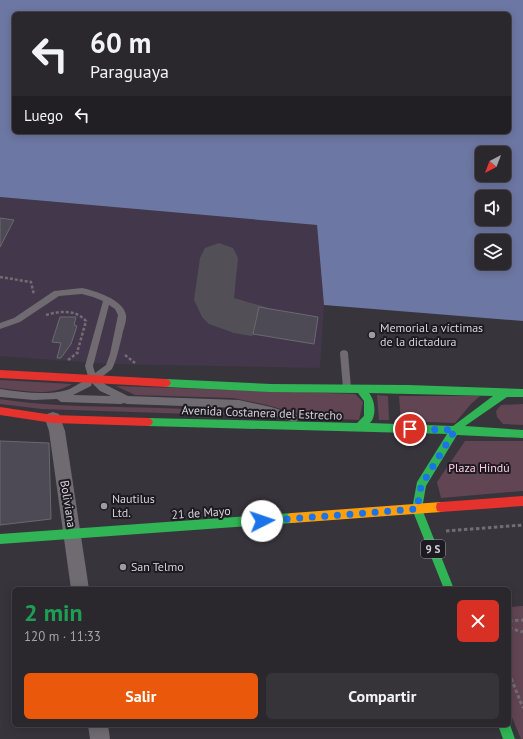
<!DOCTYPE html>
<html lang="es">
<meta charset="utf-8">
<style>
body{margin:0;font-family:"PT Sans",sans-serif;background:#363339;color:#f1f3f6;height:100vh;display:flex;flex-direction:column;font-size:15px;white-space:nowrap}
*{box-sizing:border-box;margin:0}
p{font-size:13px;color:#a5a5aa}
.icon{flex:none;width:22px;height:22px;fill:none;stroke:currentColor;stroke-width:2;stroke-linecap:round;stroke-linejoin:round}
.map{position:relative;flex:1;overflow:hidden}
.panel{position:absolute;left:12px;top:587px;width:499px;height:140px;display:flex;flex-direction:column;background:#2a272d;border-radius:6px;box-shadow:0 2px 10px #0003,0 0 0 1px #464449}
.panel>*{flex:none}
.top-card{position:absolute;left:12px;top:12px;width:499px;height:122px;border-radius:6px;box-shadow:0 2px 10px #0003,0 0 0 1px #464449;background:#2a272d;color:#f1f3f6;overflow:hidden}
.needle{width:26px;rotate:222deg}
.buttons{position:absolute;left:475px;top:146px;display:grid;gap:8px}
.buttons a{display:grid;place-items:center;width:36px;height:36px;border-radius:6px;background:#2a272d;box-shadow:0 2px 10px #0003,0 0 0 1px #464449;font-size:20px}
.pin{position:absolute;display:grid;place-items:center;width:34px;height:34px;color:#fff;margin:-17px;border:2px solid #fff;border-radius:50%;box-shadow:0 1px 4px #0007}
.me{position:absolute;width:44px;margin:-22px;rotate:86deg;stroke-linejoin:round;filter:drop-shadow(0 0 3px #0008)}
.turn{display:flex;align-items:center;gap:14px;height:84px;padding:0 12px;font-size:18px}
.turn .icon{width:52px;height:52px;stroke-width:2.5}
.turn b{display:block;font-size:28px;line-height:34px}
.then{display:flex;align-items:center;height:38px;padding:0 12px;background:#0003;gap:8px;font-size:15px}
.round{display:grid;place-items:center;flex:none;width:42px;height:42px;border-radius:6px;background:#363339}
.overview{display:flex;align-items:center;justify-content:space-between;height:68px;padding:0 12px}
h1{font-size:24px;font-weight:700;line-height:30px;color:#1e9e55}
.cta{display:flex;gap:8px;margin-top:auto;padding:8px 12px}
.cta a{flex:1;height:46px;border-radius:6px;background:#ea580c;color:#fff;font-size:16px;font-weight:700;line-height:46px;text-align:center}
.cta a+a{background:#363339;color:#f1f3f6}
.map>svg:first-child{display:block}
</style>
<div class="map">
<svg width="523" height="739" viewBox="0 0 523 739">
<rect width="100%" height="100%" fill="#38343c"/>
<polygon fill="#43374b" points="0,197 317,225 324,305 320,368 108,364 0,356"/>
<g fill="#614552">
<path d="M0 380 72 384C51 397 24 391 0 388Z"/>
<polygon points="116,386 355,394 363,402 359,420 313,418 267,405 233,398 135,395"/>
<polygon points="377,395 388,396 389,420 379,420"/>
<polygon points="399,396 480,396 471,404 455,423 401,421"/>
<path d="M0 399C84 412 170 402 253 416L42 409 0 404Z"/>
<polygon points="523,404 523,425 503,424 497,417 496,411 501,405"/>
<polygon points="465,441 523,441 523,491 441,498 437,482"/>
<polygon points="523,606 523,739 521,739 509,710 509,607"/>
</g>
<path fill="#6d77a3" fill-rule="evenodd" d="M0 0H523V321L324 305 317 225 0 197ZM14 14H509V132H14ZM482 153H504V175H482ZM482 197H504V219H482ZM482 241H504V263H482Z"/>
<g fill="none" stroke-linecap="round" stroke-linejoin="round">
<polygon fill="#534f56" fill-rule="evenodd" points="219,243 233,248 238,258 234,298 265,307 271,319 265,331 251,336 234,333 209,324 202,317 194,300 200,258 205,248"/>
</g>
<g fill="#4d4955" stroke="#6b6970">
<polygon points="0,218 14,220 0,247"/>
<polygon points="259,307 318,317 314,344 253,334"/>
<polygon points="60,317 76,317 74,325 77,326 71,344 61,358 57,358 61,343 52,342"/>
<polygon points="0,441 49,443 51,519 0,525"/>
</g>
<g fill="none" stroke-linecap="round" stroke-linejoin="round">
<g stroke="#726d72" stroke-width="2.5" stroke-dasharray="3 2" stroke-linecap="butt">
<polyline points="0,277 31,282 34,295"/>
<path d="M46 315C60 311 75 309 86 321L77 353"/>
<polyline points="125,355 135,363"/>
<polyline points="68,360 77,353 80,353"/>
</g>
<g stroke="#726d72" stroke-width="3" stroke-dasharray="3.5 2.5" stroke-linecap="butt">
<polyline points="446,531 523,525"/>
<polyline points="509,621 523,620"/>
<polyline points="509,628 523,632"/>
<polyline points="509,673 523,708"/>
</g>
<g fill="#706a71" fill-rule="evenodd">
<path d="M82 288C95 291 123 299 126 315 127 321 123 330 122 336 119 348 117 359 112 369L99 379 106 385 128 396 239 400 271 407 294 414 297 415 298 418 297 421 294 422 271 415 239 408 127 404 124 403 121 404 61 402 57 399 34 400 0 397V389C22 392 45 396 67 390 74 388 82 380 89 380L85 366 103 301 93 297 82 294 59 296 20 322 0 329V323L14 318 54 291ZM109 305 115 309 118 315 110 354 106 365 95 373 93 366ZM92 383 100 391 111 396 73 395 91 386Z"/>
<polygon points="344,350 347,351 348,353 351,388 350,391 347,392 344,391 343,388 340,353 341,351"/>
</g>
<g fill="#706a71" fill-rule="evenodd">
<polygon points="53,412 59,414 65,431 89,589 71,589 49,431 45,419 47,414"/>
<polygon points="88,725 108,725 110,739 90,739"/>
</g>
<g fill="#30b455" fill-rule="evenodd">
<path d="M166 379 271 384 408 385 523 389V397H507L465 426 523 430V438L457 435 426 486 422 509 454 589H444L412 509 417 482 447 434 148 426 145 425 143 422 145 419 148 418 357 423 364 416V401L358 393 271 392 166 387 163 386 161 383 163 380ZM369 393 493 396 453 426 370 423C377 416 375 400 369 393Z"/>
<polygon points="292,513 296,514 297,518 296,522 292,523 0,544 0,534"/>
<polygon points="509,722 515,739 503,739 498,725 509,725"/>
</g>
<polygon fill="#ff9f0a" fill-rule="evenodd" points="441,502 445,503 446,507 445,511 441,512 292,523 288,522 287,518 288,514 292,513"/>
<g fill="#e5322d" fill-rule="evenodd">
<polygon points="0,370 166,379 169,380 171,383 169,386 166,387 0,378"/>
<polygon points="0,407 53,415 148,418 151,419 153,422 151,425 148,426 53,423 0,415"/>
<polygon points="523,496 523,506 441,512 437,511 436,507 437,503 441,502"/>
</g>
</g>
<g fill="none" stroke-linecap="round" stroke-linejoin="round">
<polyline stroke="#1a73e8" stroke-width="7" stroke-dasharray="0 12.6" points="262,521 417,509 421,486 455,430 410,429"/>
</g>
<g fill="#9f9aa3" stroke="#1e1a21" stroke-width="1.5">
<circle cx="372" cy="335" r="4"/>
<circle cx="104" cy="506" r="4"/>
<circle cx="123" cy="567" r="4"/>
</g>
<g text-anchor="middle" stroke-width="4" stroke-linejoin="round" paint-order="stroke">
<rect fill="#1e1a21" stroke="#a09aa3" stroke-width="1" x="421" y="540" width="24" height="18" rx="3"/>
<g font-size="11" font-weight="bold" fill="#d7d1db">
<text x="433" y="553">9 S</text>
</g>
<g font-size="12" fill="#d7d1db" stroke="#1e1a21" text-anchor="start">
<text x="380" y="332">Memorial a víctimas<tspan x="380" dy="14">de la dictadura</tspan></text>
<text x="112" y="503">Nautilus<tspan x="112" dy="14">Ltd.</tspan></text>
<text x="131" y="571">San Telmo</text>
</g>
<g font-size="12" fill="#d7d1db" stroke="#1e1a21">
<text transform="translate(262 413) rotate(2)" y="4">Avenida Costanera del Estrecho</text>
<text transform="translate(68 504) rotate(81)" y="4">Boliviana</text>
<text transform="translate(201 513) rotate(-4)" y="4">21 de Mayo</text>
</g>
<g font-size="12" fill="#fdcbe0" stroke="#1e1a21">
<text x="479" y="472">Plaza Hindú</text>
</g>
</g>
</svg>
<div class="buttons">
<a><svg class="needle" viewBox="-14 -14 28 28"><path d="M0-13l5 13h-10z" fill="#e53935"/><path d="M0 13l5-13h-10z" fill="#a5a5aa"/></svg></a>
<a><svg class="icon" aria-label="sound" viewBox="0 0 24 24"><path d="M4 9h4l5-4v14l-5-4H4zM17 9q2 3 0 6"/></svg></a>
<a><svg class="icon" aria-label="layers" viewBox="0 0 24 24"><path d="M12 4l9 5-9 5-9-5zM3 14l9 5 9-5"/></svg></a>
</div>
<div class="pin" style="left:410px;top:429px;background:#d93025"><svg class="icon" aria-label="arrive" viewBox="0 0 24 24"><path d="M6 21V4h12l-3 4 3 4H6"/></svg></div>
<svg class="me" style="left:262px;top:521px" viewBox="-20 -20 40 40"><circle r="19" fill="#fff"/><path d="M0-13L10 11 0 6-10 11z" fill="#1a73e8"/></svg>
<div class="top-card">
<div class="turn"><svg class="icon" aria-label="left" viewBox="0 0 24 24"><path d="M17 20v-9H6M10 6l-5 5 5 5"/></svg><div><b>60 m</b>Paraguaya</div></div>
<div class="then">Luego<svg class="icon" aria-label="left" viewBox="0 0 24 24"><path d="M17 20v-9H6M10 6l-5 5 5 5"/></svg></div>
</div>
<section class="panel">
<div class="overview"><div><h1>2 min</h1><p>120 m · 11:33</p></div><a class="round" style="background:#d93025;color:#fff"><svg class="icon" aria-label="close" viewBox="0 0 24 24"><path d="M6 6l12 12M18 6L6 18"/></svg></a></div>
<div class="cta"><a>Salir</a><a>Compartir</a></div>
</section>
</div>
